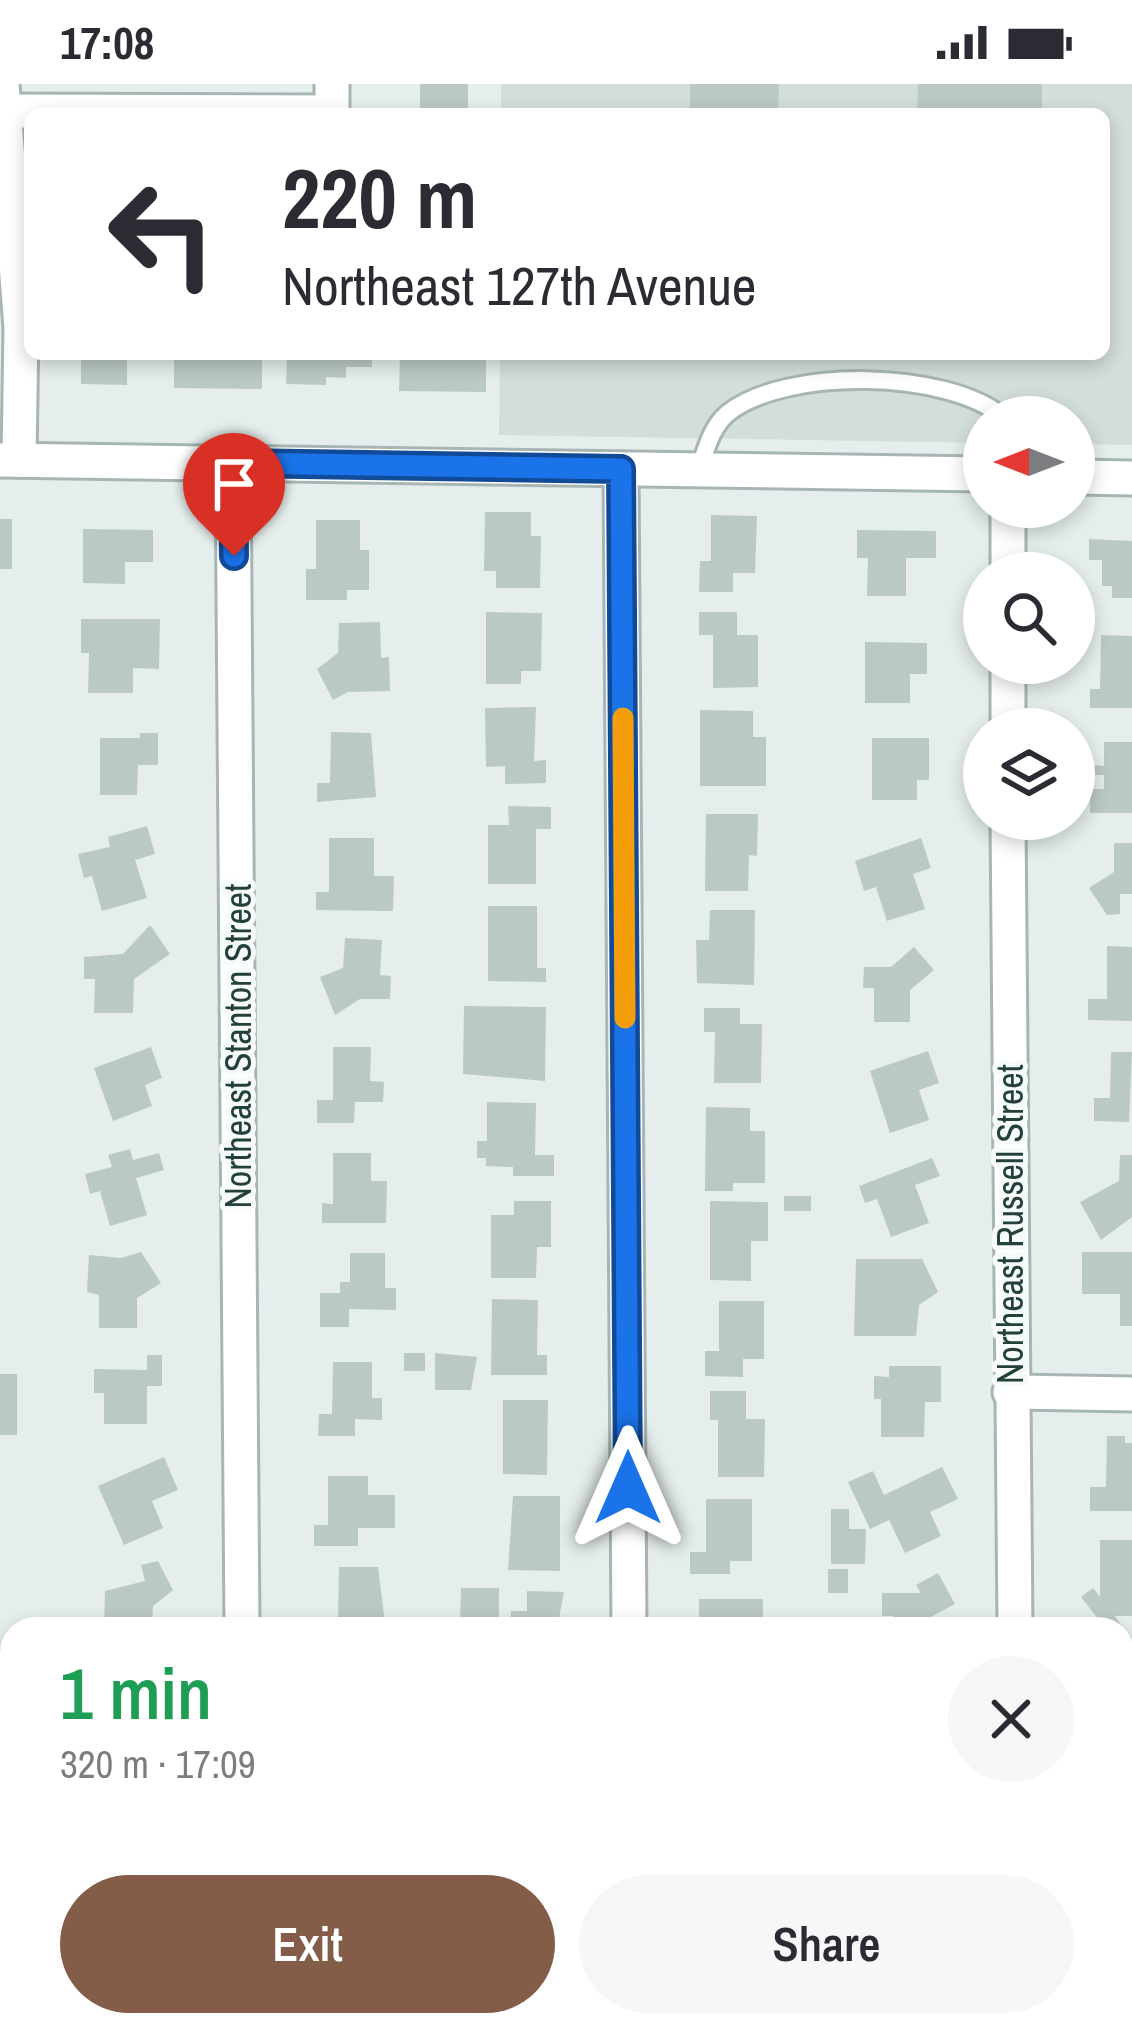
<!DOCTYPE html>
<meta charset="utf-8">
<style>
body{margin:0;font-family:"Archivo Narrow",sans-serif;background:#f7f7f7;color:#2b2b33;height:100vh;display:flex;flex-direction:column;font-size:45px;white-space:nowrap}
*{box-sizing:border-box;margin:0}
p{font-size:39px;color:#7c7c81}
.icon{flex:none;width:66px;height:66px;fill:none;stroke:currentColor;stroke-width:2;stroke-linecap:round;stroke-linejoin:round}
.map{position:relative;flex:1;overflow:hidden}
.sheet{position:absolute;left:0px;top:1533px;width:1134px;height:420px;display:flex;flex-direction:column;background:#fff;border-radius:36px 36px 0 0;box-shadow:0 6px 18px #0003}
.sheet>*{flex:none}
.top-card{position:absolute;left:24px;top:24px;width:1086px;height:252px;border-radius:18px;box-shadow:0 6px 18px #0003;background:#fff;color:#2b2b33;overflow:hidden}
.needle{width:78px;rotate:270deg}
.controls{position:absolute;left:963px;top:312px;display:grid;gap:24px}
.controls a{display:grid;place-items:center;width:132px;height:132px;border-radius:50%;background:#fff;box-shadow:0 6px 18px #0003;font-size:60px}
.pin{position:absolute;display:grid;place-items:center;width:102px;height:102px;color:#fff;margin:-123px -51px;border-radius:50% 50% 50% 0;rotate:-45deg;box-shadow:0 0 12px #0007}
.pin .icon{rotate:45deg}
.me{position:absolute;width:132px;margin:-66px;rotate:0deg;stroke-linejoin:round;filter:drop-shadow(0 0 9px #0008)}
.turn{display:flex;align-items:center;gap:42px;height:252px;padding:0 60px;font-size:54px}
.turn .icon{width:156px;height:156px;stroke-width:2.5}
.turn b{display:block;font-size:84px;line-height:102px}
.round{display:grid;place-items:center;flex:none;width:126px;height:126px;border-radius:63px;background:#f7f7f7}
.summary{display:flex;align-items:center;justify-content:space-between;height:204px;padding:0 60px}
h1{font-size:72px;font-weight:600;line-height:90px;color:#1e9e55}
.cta{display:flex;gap:24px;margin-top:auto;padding:24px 60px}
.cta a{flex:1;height:138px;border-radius:72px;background:#845d48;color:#fff;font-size:48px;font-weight:600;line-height:138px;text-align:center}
.cta a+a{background:#f7f7f7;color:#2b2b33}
.status{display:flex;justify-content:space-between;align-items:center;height:84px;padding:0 60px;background:#fff;direction:ltr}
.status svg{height:33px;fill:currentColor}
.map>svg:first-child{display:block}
</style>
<div class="status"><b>17:08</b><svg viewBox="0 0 49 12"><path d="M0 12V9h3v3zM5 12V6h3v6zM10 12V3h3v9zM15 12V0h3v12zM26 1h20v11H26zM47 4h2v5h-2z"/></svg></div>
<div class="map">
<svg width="1132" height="1953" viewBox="0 0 1132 1953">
<rect width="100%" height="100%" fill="#e5eeec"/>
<polygon fill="#d3dedb" points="501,0 1132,0 1132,361 1074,360 1074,333 984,333 984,359 499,351 500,270 1104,270 1104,30 501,30"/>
<g fill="#bbc9c5">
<rect x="420" y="0" width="48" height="30"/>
<polygon points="690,0 779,0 778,30 690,30"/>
<polygon points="918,0 1042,0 1042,30 917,30"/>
<polygon points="81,270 127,270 127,301 81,300"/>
<polygon points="174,270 262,270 262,305 174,304"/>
<polygon points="287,270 372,270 372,283 346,283 346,294 326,293 326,301 286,300"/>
<polygon points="400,270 486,270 486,308 399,307"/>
<polygon points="485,428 531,428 531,452 541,452 540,504 496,504 496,487 484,487"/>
<polygon points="711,431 757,432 755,489 733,489 733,508 699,508 700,477 711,477"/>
<rect x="0" y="435" width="12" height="50"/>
<polygon points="316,436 360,436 360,466 369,466 369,506 347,506 347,516 306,516 306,485 316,485"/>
<polygon points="83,445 153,446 153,478 125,478 125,500 83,499"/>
<polygon points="857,446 936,447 936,474 906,474 906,512 867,512 868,474 857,474"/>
<polygon points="1089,455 1132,457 1132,514 1112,514 1112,502 1102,502 1102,476 1089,476"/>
<polygon points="486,528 542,529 541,587 521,587 521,600 486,600"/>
<polygon points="699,528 737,528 737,551 758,551 758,603 713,604 713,551 699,551"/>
<polygon points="81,535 160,535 159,585 133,584 133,609 88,609 89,569 81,569"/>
<polygon points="380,538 381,574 389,573 390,607 348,608 333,616 317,585 338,569 339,539"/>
<polygon points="1101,551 1132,552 1132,624 1090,624 1090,605 1100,605"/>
<polygon points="865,558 927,559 927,590 910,590 910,619 865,619"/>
<polygon points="536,623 534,677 546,676 546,699 505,700 505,682 486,683 485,624"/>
<polygon points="700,626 753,627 753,653 766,653 766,702 700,702"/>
<polygon points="331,648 371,649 376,713 317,718 317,699 330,699"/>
<polygon points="140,649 158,649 158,681 138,681 137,711 100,711 100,654 140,654"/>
<polygon points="872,654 929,654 929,696 917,696 917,716 872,716"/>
<polygon points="1104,658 1132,658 1132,729 1090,729 1090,705 1104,705 1104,691 1092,691 1092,681 1104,682"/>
<polygon points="508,722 551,723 551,745 536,745 536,800 488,800 488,741 509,741"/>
<polygon points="706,730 758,730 757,772 749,771 748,807 705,807"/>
<polygon points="147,742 155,770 135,776 147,814 102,827 92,792 84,794 78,770 110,763 108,753"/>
<polygon points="329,754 374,754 374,792 394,792 393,827 316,826 316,808 329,808"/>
<polygon points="921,754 931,784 913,790 925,825 887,837 876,803 864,807 855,777"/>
<polygon points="1114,759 1132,759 1132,810 1120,810 1120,830 1107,831 1089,804 1114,788"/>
<polygon points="488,822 537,822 537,884 546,884 546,898 488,897"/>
<polygon points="710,826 755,826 754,901 697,899 696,856 709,856"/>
<polygon points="150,841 170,870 134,895 133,929 94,929 95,895 84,895 84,873 123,870"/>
<polygon points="345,854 382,856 380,891 391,892 390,915 360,915 335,931 320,893 343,884"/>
<polygon points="1107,862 1132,863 1132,937 1088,936 1088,915 1107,915"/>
<polygon points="914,863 934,886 910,906 910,938 874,938 874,904 863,904 864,883 891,883"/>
<polygon points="464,922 546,923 545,997 463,990"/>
<polygon points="704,924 740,924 740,940 762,940 761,999 714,999 715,948 704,948"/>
<polygon points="151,963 162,994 145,1001 152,1022 113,1037 94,984"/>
<polygon points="333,963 371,963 370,997 384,998 383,1018 355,1018 354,1039 317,1039 317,1016 333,1016"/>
<polygon points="928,967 939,999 919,1006 929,1036 890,1049 870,987"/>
<polygon points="1111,968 1132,968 1129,1038 1094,1037 1094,1014 1110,1014"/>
<polygon points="487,1018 536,1019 535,1071 554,1071 554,1092 513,1092 513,1083 486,1082 486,1074 477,1074 477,1057 487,1057"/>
<polygon points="706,1023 750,1024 750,1047 765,1047 765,1099 733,1099 733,1107 705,1107"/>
<polygon points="130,1065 133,1076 159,1069 164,1086 136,1094 147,1131 110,1142 100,1107 90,1110 85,1090 112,1083 108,1071"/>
<polygon points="333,1069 371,1069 371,1097 387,1097 386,1139 322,1139 322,1119 333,1120"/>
<polygon points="1120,1071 1132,1071 1132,1133 1101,1156 1080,1118 1119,1097"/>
<polygon points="932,1074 940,1092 915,1101 929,1139 891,1153 877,1115 865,1119 859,1102"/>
<rect x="784" y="1112" width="27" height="15"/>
<polygon points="514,1117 551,1117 551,1163 537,1163 536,1194 491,1194 491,1131 514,1131"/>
<polygon points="710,1117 768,1118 768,1157 751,1157 751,1197 710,1196"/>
<polygon points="141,1168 161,1199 137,1214 137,1244 99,1244 99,1211 87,1208 89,1171 121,1174"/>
<polygon points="1082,1168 1132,1168 1132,1242 1120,1242 1120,1210 1082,1210"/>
<polygon points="350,1169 385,1169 385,1204 396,1204 396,1226 349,1225 349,1243 320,1243 320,1209 340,1209 340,1198 350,1198"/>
<polygon points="856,1175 922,1175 938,1208 919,1221 916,1252 854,1252"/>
<polygon points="492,1215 538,1216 537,1271 547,1271 547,1291 491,1291"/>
<polygon points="719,1217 764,1217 764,1275 743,1275 743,1293 705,1292 705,1267 719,1267"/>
<rect x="404" y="1269" width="21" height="18"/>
<polygon points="435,1269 477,1273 471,1306 435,1306"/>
<polygon points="147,1271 162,1271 162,1302 147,1302 147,1340 104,1340 104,1309 94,1309 94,1285 147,1286"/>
<polygon points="333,1278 372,1278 372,1314 382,1314 382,1336 355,1335 355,1352 318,1352 319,1330 332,1330"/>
<polygon points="889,1282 941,1282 941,1318 925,1318 924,1353 881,1353 881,1315 874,1315 874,1292 889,1293"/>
<rect x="0" y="1290" width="17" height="61"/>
<polygon points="710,1307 746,1307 746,1335 765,1335 764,1393 718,1393 718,1336 710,1336"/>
<polygon points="503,1316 548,1316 547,1391 503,1390"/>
<polygon points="1107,1352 1125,1352 1125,1359 1132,1359 1132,1427 1090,1427 1090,1403 1106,1403"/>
<polygon points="164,1373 178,1406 152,1417 163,1444 124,1461 98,1402"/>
<polygon points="942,1383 958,1415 930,1428 941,1452 905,1469 889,1436 870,1445 848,1398 873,1387 884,1411"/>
<polygon points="328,1392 368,1392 368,1411 395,1411 395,1444 358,1444 358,1462 314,1462 314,1441 328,1441"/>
<polygon points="513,1412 560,1412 560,1487 508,1486"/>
<polygon points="706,1415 752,1415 752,1477 730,1477 730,1490 690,1490 690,1468 706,1468"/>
<polygon points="831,1425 849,1425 849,1445 866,1445 865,1480 831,1480"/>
<polygon points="1100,1456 1132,1456 1132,1532 1115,1532 1121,1541 1116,1545 1106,1545 1081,1513 1093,1504 1100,1513"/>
<polygon points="158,1477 173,1506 153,1522 152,1545 104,1545 105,1507 145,1497 141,1481"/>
<polygon points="339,1483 378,1483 385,1539 338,1538"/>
<rect x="828" y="1485" width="20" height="24"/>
<polygon points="938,1489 955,1520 929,1534 931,1545 893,1545 893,1532 882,1532 882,1509 921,1509 916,1501"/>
<polygon points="461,1504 499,1504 499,1536 460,1536"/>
<polygon points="527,1507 564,1508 557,1545 511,1545 511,1527 527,1527"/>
<rect x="699" y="1515" width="64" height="30"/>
<rect x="1122" y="1565" width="10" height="58"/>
<polygon points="1122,1670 1132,1671 1132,1723 1122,1723"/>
<rect x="0" y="1714" width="12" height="45"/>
<rect x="1122" y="1785" width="10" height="72"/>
<rect x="1122" y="1881" width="10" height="59"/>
<polygon points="0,1898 12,1898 10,1953 0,1953"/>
<rect x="108" y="1941" width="56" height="12"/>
<polygon points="310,1941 342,1941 341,1953 310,1953"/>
<rect x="451" y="1941" width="76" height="12"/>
<rect x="580" y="1941" width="31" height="12"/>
<rect x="663" y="1941" width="59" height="12"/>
<rect x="896" y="1941" width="37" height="12"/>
<rect x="1089" y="1941" width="33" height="12"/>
</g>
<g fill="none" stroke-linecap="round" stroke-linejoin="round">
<g stroke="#a7b6b4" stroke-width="22">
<path id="lane" d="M699 386C706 366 711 343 728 329 786 283 947 286 1003 333"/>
</g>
<g stroke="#a7b6b4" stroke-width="39">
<g id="street">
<polyline points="2,0 21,244 19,376"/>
<polyline points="4,27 332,28 332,0"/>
<polyline points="0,376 984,390"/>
<polyline points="233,379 242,1545"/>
<polyline points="621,385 629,1545"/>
<polyline points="1074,393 1132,394"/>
<polyline points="1008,423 1008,489"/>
<polyline points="1008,579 1008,645"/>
<polyline points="1008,735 1015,1545"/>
<polyline points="1010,1308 1132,1310"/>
<polyline points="0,1829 12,1830"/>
<polyline points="246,1941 246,1953"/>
<polyline points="1021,1953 1021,1941"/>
</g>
</g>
<use href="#lane" stroke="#fff" stroke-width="16"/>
<use href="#street" stroke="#fff" stroke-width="33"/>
</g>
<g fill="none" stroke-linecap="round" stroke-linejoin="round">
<g stroke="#114b97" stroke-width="30">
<polyline id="route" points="234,472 233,379 621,385 628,1404"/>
</g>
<use href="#route" stroke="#1a73e8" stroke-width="21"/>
<polyline stroke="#f59e0b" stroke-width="21" points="623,634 625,934"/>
</g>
<g text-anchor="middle" stroke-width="10" stroke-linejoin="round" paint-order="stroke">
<g font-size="36" fill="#24403d" stroke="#f6faf9">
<text transform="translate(238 962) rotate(-90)" y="13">Northeast Stanton Street</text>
<text transform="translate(1010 1140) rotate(-90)" y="13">Northeast Russell Street</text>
</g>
</g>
</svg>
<div class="controls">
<a><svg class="needle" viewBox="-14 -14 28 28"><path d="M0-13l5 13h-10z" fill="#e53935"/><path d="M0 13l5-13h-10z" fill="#7c7c81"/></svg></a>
<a><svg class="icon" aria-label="search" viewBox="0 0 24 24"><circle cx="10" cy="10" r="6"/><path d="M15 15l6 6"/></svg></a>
<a><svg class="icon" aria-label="layers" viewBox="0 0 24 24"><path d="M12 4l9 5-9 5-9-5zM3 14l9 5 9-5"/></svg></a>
</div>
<div class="pin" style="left:234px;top:472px;background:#d93025"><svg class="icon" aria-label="arrive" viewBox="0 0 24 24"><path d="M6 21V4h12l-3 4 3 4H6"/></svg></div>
<svg class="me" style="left:628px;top:1404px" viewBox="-20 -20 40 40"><path d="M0-17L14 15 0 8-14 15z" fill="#1a73e8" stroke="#fff" stroke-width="4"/></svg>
<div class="top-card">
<div class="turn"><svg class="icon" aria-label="left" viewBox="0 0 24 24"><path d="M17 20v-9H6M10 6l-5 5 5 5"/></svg><div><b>220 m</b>Northeast 127th Avenue</div></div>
</div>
<section class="sheet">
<div class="summary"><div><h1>1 min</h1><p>320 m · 17:09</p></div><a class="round"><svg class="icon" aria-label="close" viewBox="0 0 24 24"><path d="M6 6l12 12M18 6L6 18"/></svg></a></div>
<div class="cta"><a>Exit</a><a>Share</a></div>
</section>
</div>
